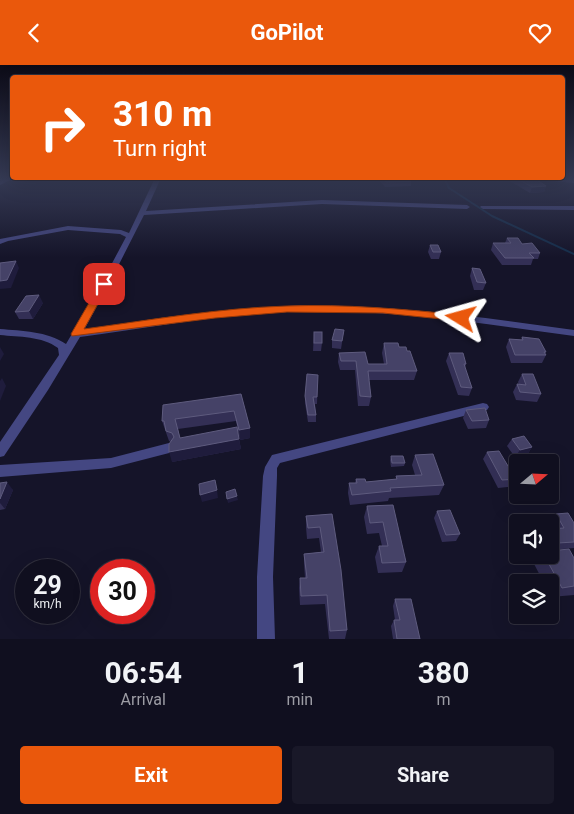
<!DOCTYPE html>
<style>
body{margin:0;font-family:Roboto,sans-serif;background:#191828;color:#f1f3f6;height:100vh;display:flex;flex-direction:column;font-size:19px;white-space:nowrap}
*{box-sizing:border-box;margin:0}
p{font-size:16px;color:#9c9ca4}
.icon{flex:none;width:28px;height:28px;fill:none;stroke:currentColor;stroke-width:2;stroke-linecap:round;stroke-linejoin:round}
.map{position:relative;height:574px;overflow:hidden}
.side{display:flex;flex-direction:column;background:#100f1f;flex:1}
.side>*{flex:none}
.guide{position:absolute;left:10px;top:10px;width:555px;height:105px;border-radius:5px;box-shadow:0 5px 20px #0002,0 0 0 1px #302f3d;background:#ea580c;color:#fff;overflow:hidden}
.needle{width:32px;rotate:71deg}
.buttons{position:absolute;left:509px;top:389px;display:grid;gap:10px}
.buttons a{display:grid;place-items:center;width:50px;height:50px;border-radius:5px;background:#100f1f;box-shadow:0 5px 20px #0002,0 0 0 1px #302f3d;font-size:25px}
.speed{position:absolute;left:15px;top:494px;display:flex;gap:10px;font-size:25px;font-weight:700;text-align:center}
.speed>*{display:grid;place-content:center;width:65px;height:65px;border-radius:50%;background:#100f1f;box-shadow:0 5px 20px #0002,0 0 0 1px #302f3d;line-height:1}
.speed small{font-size:12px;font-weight:400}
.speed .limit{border:8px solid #d22;background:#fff;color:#111}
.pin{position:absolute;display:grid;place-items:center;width:42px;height:42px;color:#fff;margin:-21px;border-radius:10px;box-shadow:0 2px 8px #0006}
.me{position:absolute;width:55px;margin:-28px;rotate:278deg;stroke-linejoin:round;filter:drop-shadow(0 0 4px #0008)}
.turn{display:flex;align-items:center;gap:18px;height:105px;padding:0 20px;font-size:22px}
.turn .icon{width:65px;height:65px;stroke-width:2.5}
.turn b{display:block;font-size:35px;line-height:42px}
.eta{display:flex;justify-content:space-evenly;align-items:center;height:85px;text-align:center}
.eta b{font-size:30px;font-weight:700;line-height:35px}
.action{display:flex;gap:10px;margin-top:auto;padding:10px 20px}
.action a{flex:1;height:58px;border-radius:5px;background:#ea580c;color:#fff;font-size:20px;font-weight:700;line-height:58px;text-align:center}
.action a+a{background:#191828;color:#f1f3f6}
header{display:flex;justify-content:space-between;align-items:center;height:65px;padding:0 20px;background:#ea580c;color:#fff;font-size:22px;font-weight:700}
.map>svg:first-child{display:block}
</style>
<header><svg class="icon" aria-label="back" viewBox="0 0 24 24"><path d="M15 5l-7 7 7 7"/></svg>GoPilot<svg class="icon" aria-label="heart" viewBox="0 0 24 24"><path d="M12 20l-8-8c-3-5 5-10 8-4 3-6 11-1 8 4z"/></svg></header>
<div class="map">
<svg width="574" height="574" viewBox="0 0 574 574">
<rect width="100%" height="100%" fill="#151429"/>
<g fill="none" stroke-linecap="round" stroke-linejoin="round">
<polyline stroke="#152e4b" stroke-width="2" points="444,113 449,123 492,151 574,189"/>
<g fill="#444782" fill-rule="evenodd">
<polygon points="6,113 14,113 0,120 0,116"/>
<path d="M155 113H161L146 146 322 135 467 140 470 142 467 144 322 139 144 150 109 219 84 265C152 257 219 244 287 241 384 238 479 252 574 265V271C479 258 384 243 287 247 218 249 149 263 80 272L48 325 4 391 0 392V377L59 290 58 283C42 271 19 272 0 270V264C22 266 47 266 66 279L101 219 126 172 120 169 68 165 8 176 0 179V174L68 161 121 165 129 168Z"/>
<polygon points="538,113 574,114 574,118 541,115"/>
<polygon points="481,141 574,141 574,145 483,144 480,142"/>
<polygon points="483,338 487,339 489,342 487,345 280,398 277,403 277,411 273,512 275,574 257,574 257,512 263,411 265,402 272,390"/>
<polygon points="169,378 173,379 175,383 173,387 111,403 0,412 0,400 111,393"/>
</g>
</g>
<g fill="#332f55">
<polygon points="42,113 63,113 43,115"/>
<polygon points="377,113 409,113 411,116 411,121 385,122"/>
<polygon points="509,113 534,113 546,121 544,127 530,128 508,115"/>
<polygon points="507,173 522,179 540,188 538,194 533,194 531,200 502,200 491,185 493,178 505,178"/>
<polygon points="430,180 441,187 439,194 431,194 428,187"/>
<polygon points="472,203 486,218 483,225 474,225 470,211"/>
<polygon points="43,238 33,254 19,254 15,247"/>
<polygon points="344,265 341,284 332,283 332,275"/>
<polygon points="314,267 322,278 321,286 313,286"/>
<polygon points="522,272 546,287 545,288 546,290 542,298 511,298 506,282 509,274 521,275"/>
<polygon points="384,278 399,282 407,286 417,306 414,315 369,315 371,332 369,341 358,341 355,305 340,305 338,297 339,288 368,299 384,299 382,288"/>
<polygon points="449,288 466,299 465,303 472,323 469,331 458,330 446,296"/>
<polygon points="307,309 318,310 317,339 315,339 316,350 316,357 308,357 305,338"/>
<polygon points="522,309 541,329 537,337 516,335 513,327 517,319 519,320 518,317"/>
<polygon points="241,329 250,363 250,373 240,375 236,356 178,364 180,373 239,374 241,384 172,397 171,377 169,376 162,356"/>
<polygon points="466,345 489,355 486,363 468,364 463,353"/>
<polygon points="512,374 532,382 527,390 515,392 507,381"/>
<polygon points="487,387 508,401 518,403 518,421 498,423 483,394"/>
<polygon points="415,390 444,420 439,430 389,433 388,436 350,440 348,428 349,418 355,418 356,414 366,417 396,414 396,411 415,410 412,400"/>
<polygon points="391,391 405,398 404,401 391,402 390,395"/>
<polygon points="0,418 13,425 5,444 0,445"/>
<polygon points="393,440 406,497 402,507 378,508 375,492 379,481 382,481 379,468 367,469 364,452 367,441"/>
<polygon points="437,446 460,469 456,476 442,477 434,453"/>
<polygon points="332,449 347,565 345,574 329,574 325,539 300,540 299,523 300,513 305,513 304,499 304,489 321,487 319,473 307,474 306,462 306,451"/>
<polygon points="556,449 574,458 574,483 551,485 550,482 550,465 554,464 550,456"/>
<polygon points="540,490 550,490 574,493 574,530 551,532 550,530 550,518 544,518 533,497"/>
<polygon points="395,534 420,574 393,574 391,561 394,555 395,555 393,541"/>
</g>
<g fill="#1f1c3c">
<polygon points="546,121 544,127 530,128 532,122"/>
<polygon points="16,196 19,203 11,223 0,224 0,216"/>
<polygon points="39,230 43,238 33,254 29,246"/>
<polygon points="0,282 4,289 0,296"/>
<polygon points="2,313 6,321 0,336 0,316"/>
<polygon points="250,363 250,373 240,375 239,365"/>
<polygon points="239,374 241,384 172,397 169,387"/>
<polygon points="532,382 527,390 515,392 520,385"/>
<polygon points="7,417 13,425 5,444 0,438 0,434"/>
<polygon points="217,425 218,433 202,437 200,430"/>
<polygon points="237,431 238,435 228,438 227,434"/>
</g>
<g fill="#454267" stroke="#5e5b7e">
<polygon points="382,113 409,113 411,116 386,117"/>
<polygon points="516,113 534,113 546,121 532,122"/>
<polygon points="507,173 518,173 522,179 532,178 540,188 529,188 534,193 505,193 493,178 511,178"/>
<polygon points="430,180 438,180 441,187 433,187"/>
<polygon points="16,196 7,215 0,216 0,198"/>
<polygon points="472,203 480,204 486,218 477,217"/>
<polygon points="39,230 29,246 15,247 26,231"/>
<polygon points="335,264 344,265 342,276 332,275"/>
<rect x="314" y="267" width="8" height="11"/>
<polygon points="522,272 539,274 546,287 544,287 546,290 515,290 509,274 523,275"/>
<polygon points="384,278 398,278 399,282 406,282 407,286 410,286 417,306 368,306 371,332 360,331 356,296 341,296 339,288 365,287 368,299 387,299"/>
<polygon points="449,288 463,288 466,299 464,299 472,323 461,322"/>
<polygon points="307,309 318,310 317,332 313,332 316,350 308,350 305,331"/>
<polygon points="522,309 533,309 541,329 520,327 517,319 526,320"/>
<polygon points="241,329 250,363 239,365 234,346 175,354 180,373 237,362 239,374 169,387 169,379 174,372 172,368 166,366 164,356 162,356 163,340"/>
<polygon points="485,343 489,355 472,356 466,345"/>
<polygon points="524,371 532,382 520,385 512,374"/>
<polygon points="499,386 508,401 516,400 518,403 518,414 502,415 487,387"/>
<polygon points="433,389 444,420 390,423 391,426 352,430 349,418 357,418 356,414 365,414 366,417 397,414 396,411 422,410 415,390"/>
<polygon points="391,391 403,391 405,398 392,398"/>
<polygon points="215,415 217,425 200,430 199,419"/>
<polygon points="7,417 0,434 0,418"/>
<polygon points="235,424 237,431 227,434 226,427"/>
<polygon points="393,440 406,497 382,498 379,481 388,481 383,457 370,458 367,441"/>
<polygon points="450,445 460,469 446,470 437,446"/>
<polygon points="568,448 574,458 574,477 558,478 550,464 564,463 556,449"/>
<polygon points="332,449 341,505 347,565 330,566 327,530 301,531 300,513 307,513 304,489 324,487 320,462 308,463 306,451"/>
<polygon points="569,484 574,493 574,521 562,523 544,490 550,490 550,486"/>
<polygon points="395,534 411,534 420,574 397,574 394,555 400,555"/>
</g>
<linearGradient id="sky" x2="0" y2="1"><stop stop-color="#0c0b17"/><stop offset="0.59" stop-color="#353a54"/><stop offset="1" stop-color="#353a54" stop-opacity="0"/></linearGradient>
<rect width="574" height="193" fill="url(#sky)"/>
<path fill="#ea580c" stroke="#983908" d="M104 216 109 219 84 264C151 255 219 243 287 241 345 239 403 244 461 250L466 253 461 256 383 248 287 247 215 253 72 271 71 269 100 219Z"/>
</svg>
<div class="buttons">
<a><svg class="needle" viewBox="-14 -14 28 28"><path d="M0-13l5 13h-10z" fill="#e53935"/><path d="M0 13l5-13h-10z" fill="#9c9ca4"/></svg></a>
<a><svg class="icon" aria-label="sound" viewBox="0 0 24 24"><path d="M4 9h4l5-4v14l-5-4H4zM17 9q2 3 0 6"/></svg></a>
<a><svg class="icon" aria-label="layers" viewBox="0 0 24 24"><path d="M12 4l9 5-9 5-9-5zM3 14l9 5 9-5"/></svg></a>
</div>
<div class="speed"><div>29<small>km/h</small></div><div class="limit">30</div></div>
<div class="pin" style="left:104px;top:219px;background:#d93025"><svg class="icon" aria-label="arrive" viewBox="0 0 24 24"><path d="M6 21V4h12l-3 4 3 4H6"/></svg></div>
<svg class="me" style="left:461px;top:253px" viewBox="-20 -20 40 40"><path d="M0-17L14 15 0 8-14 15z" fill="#ea580c" stroke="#fff" stroke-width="4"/></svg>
<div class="guide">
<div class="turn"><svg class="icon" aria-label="right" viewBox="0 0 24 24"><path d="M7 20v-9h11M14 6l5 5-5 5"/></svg><div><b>310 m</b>Turn right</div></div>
</div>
</div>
<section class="side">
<div class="eta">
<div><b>06:54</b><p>Arrival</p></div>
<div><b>1</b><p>min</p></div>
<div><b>380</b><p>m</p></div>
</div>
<div class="action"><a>Exit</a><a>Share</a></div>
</section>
